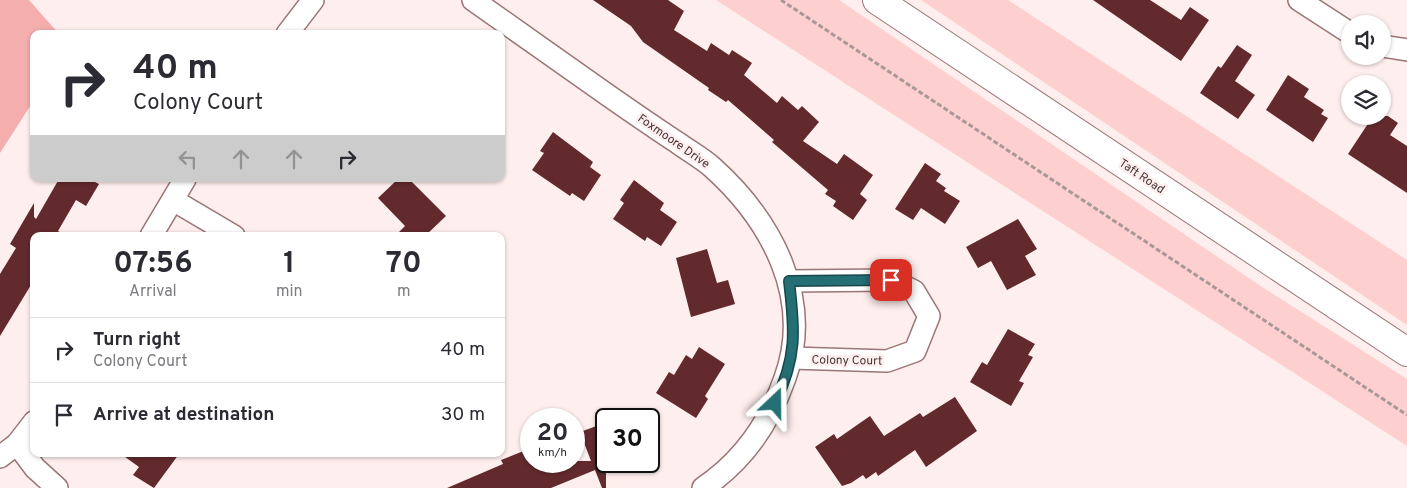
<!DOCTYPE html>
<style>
body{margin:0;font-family:Overpass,sans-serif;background:#f7f7f7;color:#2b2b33;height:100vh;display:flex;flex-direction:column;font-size:19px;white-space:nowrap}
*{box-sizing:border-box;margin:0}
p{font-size:16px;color:#7c7c81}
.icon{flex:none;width:28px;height:28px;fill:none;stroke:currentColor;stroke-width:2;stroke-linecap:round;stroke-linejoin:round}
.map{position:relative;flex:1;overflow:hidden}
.drawer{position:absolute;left:30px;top:232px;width:475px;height:225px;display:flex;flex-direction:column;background:#fff;border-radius:10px;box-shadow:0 1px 4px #0004}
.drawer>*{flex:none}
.guide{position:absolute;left:30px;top:30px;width:475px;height:152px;border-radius:10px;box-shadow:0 1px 4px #0004;background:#fff;color:#2b2b33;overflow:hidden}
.fabs{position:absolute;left:1341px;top:15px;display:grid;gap:10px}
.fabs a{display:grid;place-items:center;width:50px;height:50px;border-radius:50%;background:#fff;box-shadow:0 1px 4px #0004;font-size:25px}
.speed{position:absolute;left:520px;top:408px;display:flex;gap:10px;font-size:25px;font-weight:700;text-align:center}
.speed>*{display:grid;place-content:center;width:65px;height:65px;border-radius:50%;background:#fff;box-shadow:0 1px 4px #0004;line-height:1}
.speed small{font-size:12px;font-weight:400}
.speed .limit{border:2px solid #111;border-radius:8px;background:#fff;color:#111}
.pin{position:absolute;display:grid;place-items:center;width:42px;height:42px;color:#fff;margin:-21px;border-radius:10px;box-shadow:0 2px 8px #0006}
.me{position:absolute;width:55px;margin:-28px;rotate:23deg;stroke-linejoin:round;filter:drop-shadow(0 0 4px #0008)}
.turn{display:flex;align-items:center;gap:18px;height:105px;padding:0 20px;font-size:22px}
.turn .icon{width:65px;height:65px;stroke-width:2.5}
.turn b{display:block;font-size:35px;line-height:42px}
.lanes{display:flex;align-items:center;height:48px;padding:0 20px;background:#0003;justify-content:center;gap:25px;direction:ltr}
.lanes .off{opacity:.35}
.eta{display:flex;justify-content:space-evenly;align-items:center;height:85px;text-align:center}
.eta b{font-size:30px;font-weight:700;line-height:35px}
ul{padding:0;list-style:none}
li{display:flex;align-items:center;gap:15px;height:65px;padding:0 20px;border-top:1px solid #e1e1e2}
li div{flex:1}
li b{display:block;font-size:19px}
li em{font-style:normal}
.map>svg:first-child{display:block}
</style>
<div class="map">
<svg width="1407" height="488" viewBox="0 0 1407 488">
<rect width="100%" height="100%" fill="#feeeed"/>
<g fill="#fdd0cf">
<polygon points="716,0 839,0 1262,287 1407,379 1407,446"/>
<polygon points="921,0 1008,0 1407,260 1407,325"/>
</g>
<polygon fill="#f4aeae" points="0,0 29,0 59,34 34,34 34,100 0,153"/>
<g fill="#622a2d">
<polygon points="593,0 668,0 684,11 674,30 707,51 711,43 729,55 732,50 752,63 744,75 777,103 782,96 798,110 802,106 819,122 803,141 837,164 844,154 873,175 860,194 867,200 853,220 833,206 836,201 825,194 828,190 772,142 774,140 728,100 726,102 708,90 709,88 643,42 631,26"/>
<polygon points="1093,0 1150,0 1181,20 1190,7 1209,20 1181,61"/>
<polygon points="1237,45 1252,55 1235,81 1255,95 1238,119 1200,93 1218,66 1221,68"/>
<polygon points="1288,75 1309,89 1304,97 1324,110 1321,114 1328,118 1313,142 1266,110"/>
<polygon points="1373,116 1388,116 1398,123 1390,135 1407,146 1407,193 1348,154"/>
<polygon points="553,132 593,162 590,167 601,175 584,201 572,193 570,196 532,170 544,153 540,151"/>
<polygon points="925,163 941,174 936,181 946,188 944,191 960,201 945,224 921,208 913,220 895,209"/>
<polygon points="59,179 89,179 99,184 86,206 76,200 58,231 66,236 34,236 34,280 0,336 0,274 16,248 10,244 34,203 34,217 36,219"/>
<polygon points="398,179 409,179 446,216 425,236 395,236 405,226 378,198"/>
<polygon points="634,180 664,203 660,210 677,222 661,246 647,237 645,241 613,219 624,203 620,200"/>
<polygon points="1018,219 1037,249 1025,256 1036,275 1007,290 991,261 978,268 966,247"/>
<polygon points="707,249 717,283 728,280 735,304 691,317 676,258"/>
<polygon points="1008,329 1035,344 1028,355 1033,357 1019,381 1024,383 1011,406 970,382 982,362 987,365"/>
<polygon points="699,347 725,364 705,396 708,399 696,418 656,393 669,372 674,375 686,355 692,359"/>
<polygon points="955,397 977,431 926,467 915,450 878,476 876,472 866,479 863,475 851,483 842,486 815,447 834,434 837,439 870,416 884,436 920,413 923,417"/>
<polygon points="602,424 606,435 606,461 615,462 606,466 606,488 602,488 595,470 551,488 447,488 503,464 501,460 531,448 531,461 591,461 580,432"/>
<polygon points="121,454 179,454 154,488 133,475 139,467"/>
</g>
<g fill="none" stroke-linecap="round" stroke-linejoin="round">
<g stroke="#9a7675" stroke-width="24">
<g id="minor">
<path d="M473 0C518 32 564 64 609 96 632 112 655 128 678 143 689 151 702 158 712 167 771 220 814 298 785 378 769 424 743 461 703 488"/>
<polyline points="1299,0 1350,33"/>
<polyline points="287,34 313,0"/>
<polyline points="1382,46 1407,50"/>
<polyline points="173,200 234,236"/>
<polyline points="151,236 185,179"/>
<polyline points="789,281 891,280 914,291 929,316 915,351 887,361 792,358"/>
<polyline points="17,444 35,468 57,488"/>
<polyline points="0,457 17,444 34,422"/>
</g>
</g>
<g stroke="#9a7675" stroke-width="30">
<polyline id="tertiary" points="877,0 1407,352"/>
</g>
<polyline stroke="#a89897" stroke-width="3" stroke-dasharray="5 2.5" stroke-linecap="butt" points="781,0 1407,415"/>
<use href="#minor" stroke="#fff" stroke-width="21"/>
<use href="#tertiary" stroke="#fff" stroke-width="28"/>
</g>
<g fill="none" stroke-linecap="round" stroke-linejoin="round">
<g stroke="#17484b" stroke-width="12">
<path id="route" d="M775 403C797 357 795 331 789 281L891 280"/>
</g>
<use href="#route" stroke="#246f73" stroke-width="9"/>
</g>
<g text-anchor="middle" stroke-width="5" stroke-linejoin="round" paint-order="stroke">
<g font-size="12" fill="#453535" stroke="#feeeed">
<text transform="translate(674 141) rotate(35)" y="4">Foxmoore Drive</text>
<text transform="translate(1142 176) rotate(34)" y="4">Taft Road</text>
<text transform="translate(847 360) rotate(1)" y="4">Colony Court</text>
</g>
</g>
</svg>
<div class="fabs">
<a><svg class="icon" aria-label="sound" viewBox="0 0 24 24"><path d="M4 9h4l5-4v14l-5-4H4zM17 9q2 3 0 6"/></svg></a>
<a><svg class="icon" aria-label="layers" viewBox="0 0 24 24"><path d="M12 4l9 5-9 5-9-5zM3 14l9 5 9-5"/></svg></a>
</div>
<div class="speed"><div>20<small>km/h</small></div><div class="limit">30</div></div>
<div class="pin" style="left:891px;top:280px;background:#d93025"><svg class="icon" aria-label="arrive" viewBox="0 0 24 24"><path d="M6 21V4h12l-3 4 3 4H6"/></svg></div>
<svg class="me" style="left:775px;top:403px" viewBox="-20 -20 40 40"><path d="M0-17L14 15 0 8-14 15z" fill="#246f73" stroke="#fff" stroke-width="4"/></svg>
<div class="guide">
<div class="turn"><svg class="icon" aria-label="right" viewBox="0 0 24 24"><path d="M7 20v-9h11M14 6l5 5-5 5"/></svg><div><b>40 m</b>Colony Court</div></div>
<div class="lanes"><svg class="icon off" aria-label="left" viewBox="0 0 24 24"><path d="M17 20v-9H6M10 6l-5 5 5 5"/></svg><svg class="icon off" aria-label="ahead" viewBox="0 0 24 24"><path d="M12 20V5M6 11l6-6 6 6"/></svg><svg class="icon off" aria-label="ahead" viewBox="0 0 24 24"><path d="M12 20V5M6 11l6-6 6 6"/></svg><svg class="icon" aria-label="right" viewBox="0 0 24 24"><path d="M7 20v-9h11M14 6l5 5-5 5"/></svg></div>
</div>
<section class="drawer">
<div class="eta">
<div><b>07:56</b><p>Arrival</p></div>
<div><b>1</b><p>min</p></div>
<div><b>70</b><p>m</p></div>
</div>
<ul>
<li><svg class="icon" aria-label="right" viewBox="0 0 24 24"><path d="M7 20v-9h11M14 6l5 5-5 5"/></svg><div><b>Turn right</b><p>Colony Court</p></div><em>40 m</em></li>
<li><svg class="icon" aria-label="arrive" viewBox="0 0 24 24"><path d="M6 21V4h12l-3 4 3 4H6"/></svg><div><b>Arrive at destination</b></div><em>30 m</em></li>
</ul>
</section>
</div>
